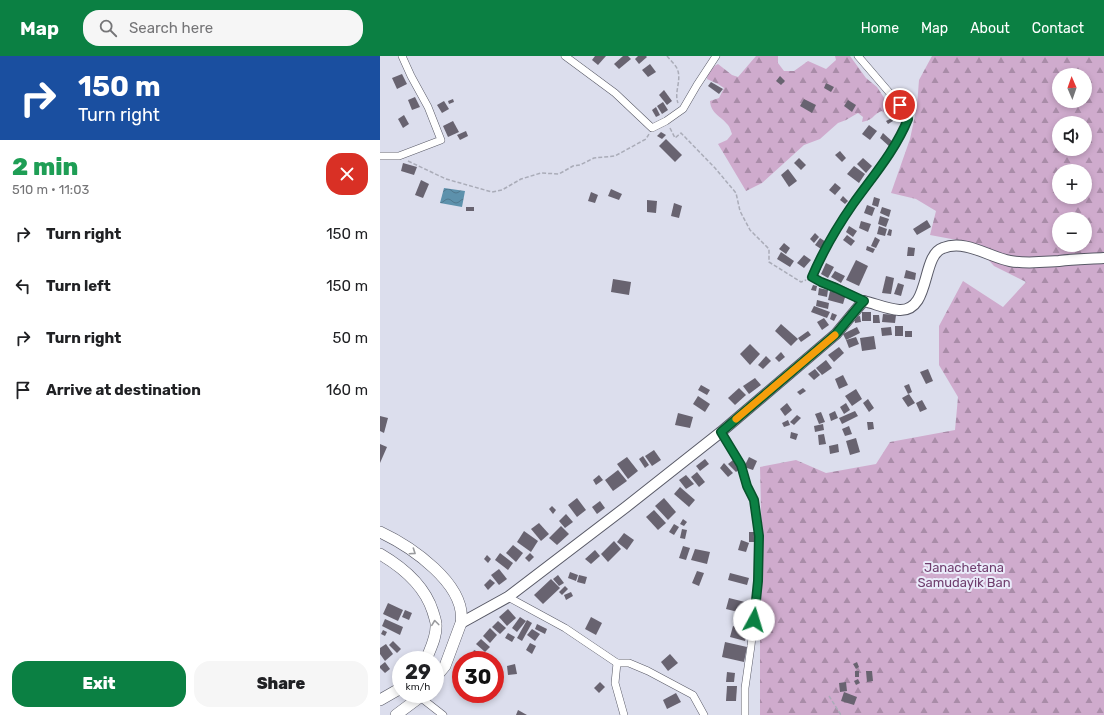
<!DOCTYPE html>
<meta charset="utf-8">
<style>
body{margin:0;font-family:Rubik,sans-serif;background:#f6f6f6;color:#202124;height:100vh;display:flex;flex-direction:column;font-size:15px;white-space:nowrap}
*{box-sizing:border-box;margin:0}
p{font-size:13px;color:#757577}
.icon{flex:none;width:22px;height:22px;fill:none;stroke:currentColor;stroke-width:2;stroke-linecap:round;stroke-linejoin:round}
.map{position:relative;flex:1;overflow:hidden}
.drawer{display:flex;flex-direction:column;background:#fff;width:380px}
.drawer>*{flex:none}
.top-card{background:#1a4fa0;color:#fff;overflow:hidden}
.needle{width:26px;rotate:358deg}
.buttons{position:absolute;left:672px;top:12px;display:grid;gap:8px}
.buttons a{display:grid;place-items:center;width:40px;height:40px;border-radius:50%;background:#fff;box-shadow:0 2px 6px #0003;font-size:20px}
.speed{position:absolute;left:12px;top:595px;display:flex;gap:8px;font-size:20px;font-weight:700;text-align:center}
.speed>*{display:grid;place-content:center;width:52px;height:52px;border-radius:50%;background:#fff;box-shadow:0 2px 6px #0003;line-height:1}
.speed small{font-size:10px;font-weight:400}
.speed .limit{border:6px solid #d22;background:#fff;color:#111}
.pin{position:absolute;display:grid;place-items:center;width:34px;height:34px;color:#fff;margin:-17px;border:2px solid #fff;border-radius:50%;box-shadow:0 1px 4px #0007}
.me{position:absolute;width:44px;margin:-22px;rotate:6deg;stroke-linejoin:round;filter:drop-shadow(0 0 3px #0008)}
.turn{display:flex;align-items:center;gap:14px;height:84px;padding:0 12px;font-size:18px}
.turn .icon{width:52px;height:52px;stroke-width:2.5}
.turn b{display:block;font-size:28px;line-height:34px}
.round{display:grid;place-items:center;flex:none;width:42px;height:42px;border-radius:16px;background:#f6f6f6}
.overview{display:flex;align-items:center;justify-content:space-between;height:68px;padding:0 12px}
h1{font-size:24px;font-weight:800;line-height:30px;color:#1e9e55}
.action{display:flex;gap:8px;margin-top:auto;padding:8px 12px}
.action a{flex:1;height:46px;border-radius:16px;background:#0b8043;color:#fff;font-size:16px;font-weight:800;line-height:46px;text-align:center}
.action a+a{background:#f6f6f6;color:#202124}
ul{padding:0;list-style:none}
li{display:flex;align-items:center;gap:12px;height:52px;padding:0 12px}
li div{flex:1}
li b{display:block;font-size:15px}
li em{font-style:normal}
header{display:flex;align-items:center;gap:24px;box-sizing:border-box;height:56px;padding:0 20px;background:#0b8043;color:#fff}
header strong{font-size:19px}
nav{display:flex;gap:22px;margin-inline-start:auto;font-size:14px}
.search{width:280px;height:36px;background:#f6f6f6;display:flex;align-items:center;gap:10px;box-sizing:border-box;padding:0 14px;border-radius:16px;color:#757577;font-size:15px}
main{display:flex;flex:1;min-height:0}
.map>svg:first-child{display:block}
</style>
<header>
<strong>Map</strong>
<div class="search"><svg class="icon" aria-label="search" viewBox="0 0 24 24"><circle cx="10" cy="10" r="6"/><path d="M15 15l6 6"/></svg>Search here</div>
<nav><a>Home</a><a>Map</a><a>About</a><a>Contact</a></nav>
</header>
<main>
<section class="drawer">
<div class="top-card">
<div class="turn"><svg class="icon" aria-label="right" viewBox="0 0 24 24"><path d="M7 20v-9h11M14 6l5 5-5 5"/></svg><div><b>150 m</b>Turn right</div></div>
</div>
<div class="overview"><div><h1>2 min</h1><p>510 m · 11:03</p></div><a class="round" style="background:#d93025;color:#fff"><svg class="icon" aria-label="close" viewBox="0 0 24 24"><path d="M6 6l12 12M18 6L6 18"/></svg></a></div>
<ul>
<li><svg class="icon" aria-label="right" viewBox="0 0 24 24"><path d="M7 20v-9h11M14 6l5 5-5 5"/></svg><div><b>Turn right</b></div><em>150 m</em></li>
<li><svg class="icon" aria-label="left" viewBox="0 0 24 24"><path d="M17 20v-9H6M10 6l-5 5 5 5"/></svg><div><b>Turn left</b></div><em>150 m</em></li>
<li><svg class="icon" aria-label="right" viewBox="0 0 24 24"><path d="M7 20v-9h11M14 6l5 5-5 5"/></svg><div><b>Turn right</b></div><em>50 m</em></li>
<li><svg class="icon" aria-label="arrive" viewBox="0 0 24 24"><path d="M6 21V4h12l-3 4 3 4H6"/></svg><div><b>Arrive at destination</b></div><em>160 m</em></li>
</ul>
<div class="action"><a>Exit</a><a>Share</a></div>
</section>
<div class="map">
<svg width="724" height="659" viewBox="0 0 724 659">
<defs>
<pattern id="forest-firs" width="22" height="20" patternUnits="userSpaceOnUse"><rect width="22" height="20" fill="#cfabcd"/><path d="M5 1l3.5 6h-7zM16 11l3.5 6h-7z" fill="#a98ca8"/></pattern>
<pattern id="water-waves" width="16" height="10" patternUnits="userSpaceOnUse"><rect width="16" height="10" fill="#5d91ac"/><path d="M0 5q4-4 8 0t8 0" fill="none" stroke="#4e778d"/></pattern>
</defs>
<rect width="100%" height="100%" fill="#dcdeed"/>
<g fill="url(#forest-firs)" fill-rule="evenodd">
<path d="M376 0H398V7L404 15H414L428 5 446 13 456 4 455 0H470L486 22 497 31 514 57 510 61 502 55C493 58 494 64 482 66L483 61 478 57 466 64 458 67 440 83 424 89 382 127 366 135 338 88 347 84 352 78C351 76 350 71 348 69 341 60 331 58 330 45L339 42 344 32 338 28 327 23C327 18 333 10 338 8L352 19 358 21Z"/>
<path d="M552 0H724V659H380V557L382 493 380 411 416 404 446 417 496 408 510 386 575 374 578 341 559 309V270L583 225 623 251 646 226 614 210 593 187 550 179 556 155 536 143 511 137 530 83 537 50 539 24ZM679 19H705V45H679ZM679 67H705V93H679ZM679 115H705V141H679ZM679 163H705V189H679Z"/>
</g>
<polygon fill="url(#water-waves)" points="64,132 85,135 82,151 60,147"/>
<g fill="#686370">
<polygon points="215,0 226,0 218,9 212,4"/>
<polygon points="243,0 248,0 251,3 239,13 234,8"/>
<polygon points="258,0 266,0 267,1 259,8 255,3"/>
<polygon points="270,8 276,16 268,21 262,14"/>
<polygon points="22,18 27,28 17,33 12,22"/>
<polygon points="400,20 405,25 401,29 396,25"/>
<polygon points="331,26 343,33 339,38 328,30"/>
<polygon points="446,27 454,31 451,36 444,32"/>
<polygon points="284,34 292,45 287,49 279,39"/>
<polygon points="35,41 40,51 32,54 28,44"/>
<polygon points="73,43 74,46 69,48 68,45"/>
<polygon points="424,43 436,49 432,57 420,50"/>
<polygon points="468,44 476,49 472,56 464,50"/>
<polygon points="64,45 69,53 62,57 57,49"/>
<polygon points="283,46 288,54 282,58 277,50"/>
<polygon points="276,51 280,59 276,61 272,54"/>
<polygon points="24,59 29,68 23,72 18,63"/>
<polygon points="512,62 513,65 508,68 506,65"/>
<polygon points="73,65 79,76 68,81 63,70"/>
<polygon points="489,69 497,75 490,84 482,78"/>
<polygon points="86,75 88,80 80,84 77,79"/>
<polygon points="281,76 286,79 282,83 277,80"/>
<polygon points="503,77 514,87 510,91 500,82"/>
<polygon points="286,83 302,99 295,106 279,90"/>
<polygon points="460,95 466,102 462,106 455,99"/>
<polygon points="419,102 426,109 421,114 414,107"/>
<polygon points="483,102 492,110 486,117 477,108"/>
<polygon points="23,107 37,111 34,119 21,115"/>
<polygon points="474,110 485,118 479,127 467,118"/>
<polygon points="408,113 417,125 409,131 401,119"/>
<polygon points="41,124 49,128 43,142 35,139"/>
<polygon points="455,127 461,132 455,139 449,134"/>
<polygon points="231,133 242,138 239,144 228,140"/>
<polygon points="211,136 218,139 215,147 208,145"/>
<polygon points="463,140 468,145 465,148 460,144"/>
<polygon points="494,141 500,143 498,151 492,149"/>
<polygon points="267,144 277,145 276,157 267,156"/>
<polygon points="294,147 302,150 299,162 291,160"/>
<polygon points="487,149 495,152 492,160 484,157"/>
<rect x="86" y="151" width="8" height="4"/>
<polygon points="502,151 511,154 509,161 500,157"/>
<polygon points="500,160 509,163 506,171 498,168"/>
<polygon points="547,164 551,171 537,179 533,173"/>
<polygon points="481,165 491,168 488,176 479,172"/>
<polygon points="469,170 477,175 473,181 466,176"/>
<polygon points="499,170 507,173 505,180 497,178"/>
<polygon points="509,173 512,174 511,180 507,179"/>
<polygon points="435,177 439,181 434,187 430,183"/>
<polygon points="467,179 475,185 471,190 463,184"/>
<polygon points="495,181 500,184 496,192 491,190"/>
<polygon points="440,182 446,186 441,193 435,189"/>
<polygon points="404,187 410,192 406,198 399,193"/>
<polygon points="487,190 495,193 493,197 486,194"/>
<polygon points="528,191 535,192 534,200 527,200"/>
<polygon points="401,196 414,205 410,211 397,203"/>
<polygon points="424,199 431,204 424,212 417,207"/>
<polygon points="476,204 488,210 479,230 466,224"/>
<polygon points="446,207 454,211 448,222 441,218"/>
<polygon points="526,214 536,217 535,224 524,222"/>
<polygon points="455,215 465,220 461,227 451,221"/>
<polygon points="506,220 514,222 511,238 502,237"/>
<polygon points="233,223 251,226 249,239 231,236"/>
<polygon points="518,227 524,229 521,240 514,238"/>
<polygon points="433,229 437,230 436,235 431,234"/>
<polygon points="439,232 448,234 447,241 438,239"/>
<polygon points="450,235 466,238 463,248 448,244"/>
<polygon points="437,244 449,247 448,253 436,250"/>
<polygon points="434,250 450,256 447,262 431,256"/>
<rect x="482" y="256" width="9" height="9"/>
<polygon points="452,257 457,259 454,265 450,263"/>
<polygon points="503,258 516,259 515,267 502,266"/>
<polygon points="493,259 499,259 500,267 493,267"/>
<polygon points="480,260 481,266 475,267 474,261"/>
<polygon points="444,262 449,269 442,274 437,266"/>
<polygon points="401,268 418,283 411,290 395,275"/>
<rect x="515" y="270" width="8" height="10"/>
<polygon points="477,271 480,277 466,284 463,278"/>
<polygon points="511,271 512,279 502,280 501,272"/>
<polygon points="428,275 431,279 421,286 418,282"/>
<rect x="525" y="275" width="7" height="6"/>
<polygon points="494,280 496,293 482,295 480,282"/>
<polygon points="476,281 479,288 469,292 466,284"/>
<polygon points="370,288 380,298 370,309 360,298"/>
<polygon points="459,291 464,297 454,306 448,299"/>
<polygon points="401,296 405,301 399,306 395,302"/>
<polygon points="386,300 391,305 383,313 378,309"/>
<polygon points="446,304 452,312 442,319 436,312"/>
<polygon points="435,313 440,319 434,324 428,318"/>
<polygon points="548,313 553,325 546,328 540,316"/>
<polygon points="463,319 468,329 459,333 455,323"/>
<polygon points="375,322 381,329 369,338 363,330"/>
<polygon points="529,328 532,336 528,338 524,330"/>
<polygon points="321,329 330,334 327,339 318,334"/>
<polygon points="359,332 366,339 355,349 348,342"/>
<polygon points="423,332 426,335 420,339 417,336"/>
<polygon points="476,333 482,343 472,350 465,340"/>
<polygon points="529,338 535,347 528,351 522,342"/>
<polygon points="318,340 330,348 325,356 313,348"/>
<polygon points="488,343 494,352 489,356 483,347"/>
<polygon points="542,344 547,353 540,356 536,347"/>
<polygon points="407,347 412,354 405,360 400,353"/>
<polygon points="466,347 470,354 464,358 460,351"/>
<polygon points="455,355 458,362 451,365 449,358"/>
<polygon points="475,355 478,360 462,368 459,362"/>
<polygon points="441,356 445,366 439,368 435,358"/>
<polygon points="298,357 313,361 310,372 295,369"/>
<polygon points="417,359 421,362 414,369 410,366"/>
<polygon points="0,360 8,362 4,377 0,375"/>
<polygon points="408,364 410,369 404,371 402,367"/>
<polygon points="487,366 493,366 494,373 488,374"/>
<polygon points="443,368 444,374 435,376 434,370"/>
<polygon points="469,370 472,378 465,380 462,373"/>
<polygon points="411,376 418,378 416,384 410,382"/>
<polygon points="444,378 446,388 439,389 438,379"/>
<polygon points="476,382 480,396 470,399 466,385"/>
<polygon points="0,388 7,391 0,407"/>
<polygon points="458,388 459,396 450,398 449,390"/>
<polygon points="274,394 281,404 272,410 265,400"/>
<polygon points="263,400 269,409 265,412 259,403"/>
<polygon points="247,401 258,415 248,423 237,408"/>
<polygon points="369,401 377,405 373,414 364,411"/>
<polygon points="325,403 329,408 320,415 316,410"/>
<polygon points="353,404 361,412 356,416 348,408"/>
<polygon points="344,407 353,417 348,421 340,412"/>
<polygon points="238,414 247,425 233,435 225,424"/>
<polygon points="317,416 325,426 319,431 311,421"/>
<polygon points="219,419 223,424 216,429 213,424"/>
<polygon points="306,419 314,428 306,433 299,424"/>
<polygon points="300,431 315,444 309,451 294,438"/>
<polygon points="197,442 206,454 197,461 188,449"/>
<polygon points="284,442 296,456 288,464 275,450"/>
<polygon points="220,445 225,452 217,458 212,451"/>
<polygon points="172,450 176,454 173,458 169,453"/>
<polygon points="274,454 286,467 278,474 266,461"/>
<polygon points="186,458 193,466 185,472 179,465"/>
<polygon points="303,463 307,466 304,470 300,468"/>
<polygon points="159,467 169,478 161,485 151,473"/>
<polygon points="294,468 299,471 294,479 289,476"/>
<polygon points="181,470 189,478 177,489 169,482"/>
<polygon points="302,473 307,474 305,483 300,482"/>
<polygon points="144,475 158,485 151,496 137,486"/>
<rect x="369" y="476" width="8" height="10"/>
<polygon points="244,477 254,484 247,494 237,486"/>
<polygon points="361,484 369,487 366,496 358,494"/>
<polygon points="234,485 241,493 228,506 221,498"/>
<polygon points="133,489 143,497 136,506 126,497"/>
<polygon points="303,490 310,492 306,504 299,502"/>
<polygon points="315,493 330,496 327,508 311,504"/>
<polygon points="215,494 220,500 211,508 205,503"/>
<polygon points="120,497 133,507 128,514 115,504"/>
<polygon points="150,497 154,501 149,506 145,502"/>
<polygon points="107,499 111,503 108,507 104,503"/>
<polygon points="119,513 127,523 119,529 111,519"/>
<polygon points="317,515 324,517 319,530 312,527"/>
<polygon points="190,516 198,519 196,525 188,522"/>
<polygon points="350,517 369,522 367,529 348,524"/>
<polygon points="178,519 184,527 179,530 173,523"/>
<polygon points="199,519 207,521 205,528 197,526"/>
<polygon points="110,523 115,527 108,534 104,529"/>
<polygon points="171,523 180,532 163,548 154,539"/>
<polygon points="185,530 188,533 182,539 179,536"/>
<polygon points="191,536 193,540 186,544 184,539"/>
<polygon points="349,542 365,546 362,557 346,553"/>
<polygon points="8,547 23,554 18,565 3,558"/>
<polygon points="128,553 136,562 127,570 119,561"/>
<polygon points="25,554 32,557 29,564 22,561"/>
<polygon points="140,561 146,565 137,576 132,572"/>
<polygon points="211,561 222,567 216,579 205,573"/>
<polygon points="5,563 23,571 20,579 2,570"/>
<polygon points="147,564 152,567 142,585 137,582"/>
<polygon points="118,565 126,572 120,578 112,571"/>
<polygon points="157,568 167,573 165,578 155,573"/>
<polygon points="353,570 368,574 365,585 350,581"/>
<polygon points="110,572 117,579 110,587 103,580"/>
<polygon points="152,573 160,578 155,585 147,579"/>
<polygon points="3,574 7,576 5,580 1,578"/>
<polygon points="128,577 135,581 132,586 125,582"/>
<polygon points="101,583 110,591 105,596 96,588"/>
<polygon points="13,585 21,593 17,597 9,589"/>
<polygon points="345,586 367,591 364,606 342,601"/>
<polygon points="150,587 156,590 152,598 146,594"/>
<polygon points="6,588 13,598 5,605 0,598 0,592"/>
<polygon points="94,594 103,598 100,604 90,603"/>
<polygon points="290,598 298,607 288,615 281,606"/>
<polygon points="5,606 10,613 5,617 0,612 0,610"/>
<polygon points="477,606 479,611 476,613 473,608"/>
<polygon points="135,608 137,618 128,619 127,610"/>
<rect x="475" y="615" width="4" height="6"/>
<polygon points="486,615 492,615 493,625 487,626"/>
<polygon points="347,616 355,617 354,626 346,626"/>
<polygon points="478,623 480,627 476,629 474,625"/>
<polygon points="220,626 225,631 219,637 214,632"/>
<polygon points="466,626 467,635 460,636 459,627"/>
<polygon points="347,630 357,630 356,645 346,645"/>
<polygon points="464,636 477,641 474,649 461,645"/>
<polygon points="296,637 301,646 287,653 283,644"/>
<polygon points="138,654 147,659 136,659"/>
</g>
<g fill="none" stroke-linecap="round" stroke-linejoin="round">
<g stroke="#585966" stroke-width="8">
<g id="street">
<polyline points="185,0 235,37 272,72 286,65 303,53 317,29 336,0"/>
<path d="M478 0 520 49 528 63C515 95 493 120 473 148 457 171 443 195 433 221L441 226 456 231 484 245"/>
<polyline points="0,100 19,100 61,84 48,51 31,20 22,0"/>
<polyline points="341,376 361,409 367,430 374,444 379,480 378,525 371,590 365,632 365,659"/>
<polyline points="128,541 185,572 237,607 249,607 268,615 313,639 324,659"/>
<polyline points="237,607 235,627 244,659"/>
<polyline points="40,641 63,659"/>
</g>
</g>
<g stroke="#585966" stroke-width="12">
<path id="secondary" d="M81 567 128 541 246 451 341 376 456 278 480 249 484 245C496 248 507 253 519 254 551 256 541 199 563 192 585 183 609 201 630 205 646 208 662 206 679 205 694 203 709 203 724 202"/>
</g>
<g stroke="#585966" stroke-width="12">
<g id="primary">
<path d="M0 476C30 490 87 528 81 567L65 610 55 622"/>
<path d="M0 498C24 512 45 530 53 556 54 560 56 565 56 568 57 581 50 593 46 604"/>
<polyline points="0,644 21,632"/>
<polyline points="16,659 40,641 43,638"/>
</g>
</g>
<g stroke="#aaacb8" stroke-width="1.5" stroke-dasharray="4 2" stroke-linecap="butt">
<path d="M287 0C290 4 297 10 298 15 301 26 294 37 298 47"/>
<polyline points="290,72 295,82 301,77 335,112 356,137 360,155 370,174 389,193 389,206 421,226 426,224"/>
<polyline points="28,105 66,123 112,136 122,134 141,123 161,117 179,118 193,110 200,109 214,102 235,100 266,83 269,78"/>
<polyline points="449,640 461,659"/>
</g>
<use href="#street" stroke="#fff" stroke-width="7"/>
<use href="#secondary" stroke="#fff" stroke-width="10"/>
<use href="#primary" stroke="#fff" stroke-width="11"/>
</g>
<defs><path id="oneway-chevron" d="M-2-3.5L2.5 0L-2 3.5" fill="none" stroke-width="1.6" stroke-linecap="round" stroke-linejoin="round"/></defs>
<g stroke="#9a9b9e">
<use href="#oneway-chevron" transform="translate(33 496) rotate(34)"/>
<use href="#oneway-chevron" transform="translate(55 567) rotate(-97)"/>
</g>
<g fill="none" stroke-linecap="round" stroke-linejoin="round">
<g stroke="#07532c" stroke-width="10">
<path id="route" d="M374 564 378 525 379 480 374 444 367 430 361 409 341 376 456 278 480 249 484 245 456 232 441 226 432 221C443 195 457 171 473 148 493 120 515 95 528 63L520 49"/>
</g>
<use href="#route" stroke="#0b8043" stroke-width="7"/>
<polyline stroke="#f59e0b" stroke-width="7" points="356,363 455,279"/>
</g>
<g text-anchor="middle" stroke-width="4" stroke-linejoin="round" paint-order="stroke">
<g font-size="13" fill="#703e6e" stroke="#eaebfa">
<text x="584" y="516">Janachetana<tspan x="584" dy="15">Samudayik Ban</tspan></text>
</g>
</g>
</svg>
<div class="buttons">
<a><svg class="needle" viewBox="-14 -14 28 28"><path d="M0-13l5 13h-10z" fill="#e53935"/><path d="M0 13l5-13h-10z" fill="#757577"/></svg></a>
<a><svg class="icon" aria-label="sound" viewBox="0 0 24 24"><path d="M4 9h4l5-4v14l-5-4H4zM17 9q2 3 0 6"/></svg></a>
<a>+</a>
<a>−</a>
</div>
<div class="speed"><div>29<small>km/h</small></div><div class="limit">30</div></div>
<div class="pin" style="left:520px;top:49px;background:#d93025"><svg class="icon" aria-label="arrive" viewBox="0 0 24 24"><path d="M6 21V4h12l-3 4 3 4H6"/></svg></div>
<svg class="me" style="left:374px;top:564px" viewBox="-20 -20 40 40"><circle r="19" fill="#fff"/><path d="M0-13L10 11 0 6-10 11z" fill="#0b8043"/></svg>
</div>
</main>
